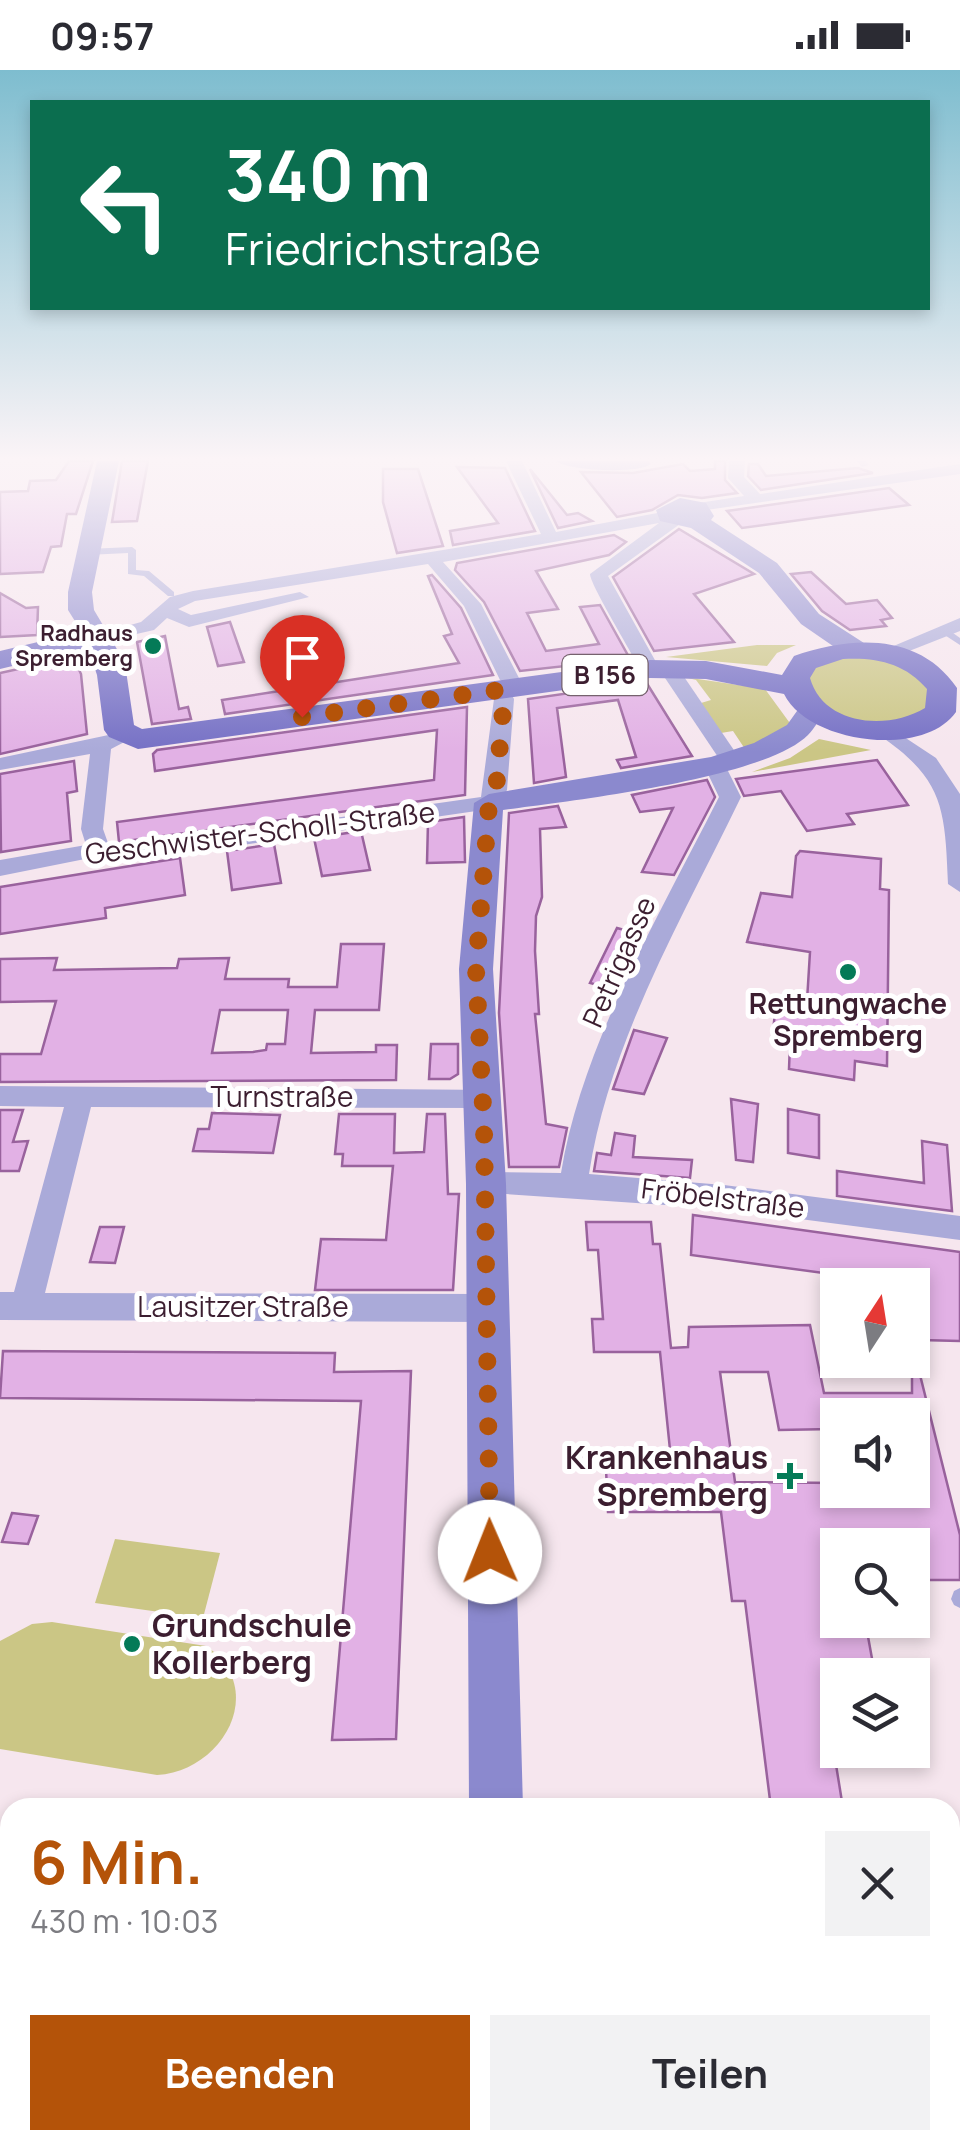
<!DOCTYPE html>
<html lang="de">
<meta charset="utf-8">
<style>
body{margin:0;font-family:Manrope,sans-serif;background:#f2f2f3;color:#2b2b33;height:100vh;display:flex;flex-direction:column;font-size:38px;white-space:nowrap}
*{box-sizing:border-box;margin:0}
p{font-size:32px;color:#7c7c81}
.icon{flex:none;width:55px;height:55px;fill:none;stroke:currentColor;stroke-width:2;stroke-linecap:round;stroke-linejoin:round}
.map{position:relative;flex:1;overflow:hidden}
.drawer{position:absolute;left:0px;top:1728px;width:960px;height:352px;display:flex;flex-direction:column;background:#fff;border-radius:30px 30px 0 0;box-shadow:0 5px 15px #0003}
.drawer>*{flex:none}
.hud{position:absolute;left:30px;top:30px;width:900px;height:210px;border-radius:0px;box-shadow:0 5px 15px #0003;background:#0b6e4f;color:#fff;overflow:hidden}
.needle{width:65px;rotate:12deg}
.fabs{position:absolute;left:820px;top:1198px;display:grid;gap:20px}
.fabs a{display:grid;place-items:center;width:110px;height:110px;border-radius:0px;background:#fff;box-shadow:0 5px 15px #0003;font-size:50px}
.pin{position:absolute;display:grid;place-items:center;width:85px;height:85px;color:#fff;margin:-102px -42px;border-radius:50% 50% 50% 0;rotate:-45deg;box-shadow:0 0 10px #0007}
.pin .icon{rotate:45deg}
.me{position:absolute;width:110px;margin:-55px;rotate:359deg;stroke-linejoin:round;filter:drop-shadow(0 0 8px #0008)}
.turn{display:flex;align-items:center;gap:35px;height:210px;padding:0 30px;font-size:45px}
.turn .icon{width:130px;height:130px;stroke-width:2.5}
.turn b{display:block;font-size:70px;line-height:85px}
.round{display:grid;place-items:center;flex:none;width:105px;height:105px;border-radius:0px;background:#f2f2f3}
.overview{display:flex;align-items:center;justify-content:space-between;height:170px;padding:0 30px}
h1{font-size:60px;font-weight:700;line-height:75px;color:#b45309}
.cta{display:flex;gap:20px;margin-top:auto;padding:20px 30px}
.cta a{flex:1;height:115px;border-radius:0px;background:#b45309;color:#fff;font-size:40px;font-weight:700;line-height:115px;text-align:center}
.cta a+a{background:#f2f2f3;color:#2b2b33}
.status{display:flex;justify-content:space-between;align-items:center;height:70px;padding:0 50px;background:#fff;direction:ltr}
.status svg{height:28px;fill:currentColor}
.map>svg:first-child{display:block}
</style>
<div class="status"><b>09:57</b><svg viewBox="0 0 49 12"><path d="M0 12V9h3v3zM5 12V6h3v6zM10 12V3h3v9zM15 12V0h3v12zM26 1h20v11H26zM47 4h2v5h-2z"/></svg></div>
<div class="map">
<svg width="960" height="2079" viewBox="0 0 960 2079">
<rect width="100%" height="100%" fill="#f6e6ee"/>
<g fill="#cbc685">
<polygon points="757,575 796,575 777,583 767,596 666,587"/>
<polygon points="889,587 933,615 923,647 864,655 823,641 804,606 825,589"/>
<polygon points="684,607 765,619 792,656 745,679 733,661 721,663 701,633 711,630 696,610"/>
<polygon points="819,669 871,680 752,702 790,688"/>
<polygon points="115,1469 220,1483 203,1548 95,1533"/>
<path d="M52 1552 206 1576C269 1619 223 1701 157 1705L0 1679V1571L32 1554Z"/>
</g>
<g fill="#e2b1e5" stroke="#99629d" stroke-width="2.5" fill-rule="evenodd">
<polygon points="69,391 93,391 76,444 67,444 61,476 51,477 43,502 0,504 0,422 28,421 30,411 56,410"/>
<polygon points="122,391 148,391 137,451 112,452"/>
<polygon points="715,391 725,391 725,410 737,423 702,428 678,425 652,440 617,447 581,402 633,403 683,394 690,401 715,399"/>
<polygon points="749,394 758,394 766,406 858,398 873,403 761,420 748,406"/>
<polygon points="457,397 505,398 535,461 453,475 450,461 498,453"/>
<polygon points="383,399 418,399 443,476 397,483 383,432"/>
<polygon points="530,399 567,445 578,443 592,451 558,458"/>
<polygon points="889,418 909,435 742,458 727,441"/>
<polygon points="679,459 754,504 694,524 734,572 654,581 613,507"/>
<polygon points="614,465 626,472 609,485 536,501 558,539 527,543 546,581 599,574 580,537 600,535 630,589 520,601 484,532 455,500 457,493"/>
<polygon points="811,502 846,534 877,530 892,548 881,550 886,556 850,560 822,541 791,504"/>
<polygon points="432,505 461,538 493,605 225,644 222,630 459,593 444,566 452,564 428,506"/>
<polygon points="0,523 26,538 38,537 37,565 0,567"/>
<polygon points="230,552 244,592 218,596 207,557"/>
<polygon points="165,566 179,639 188,637 191,649 152,654 137,572"/>
<polygon points="73,587 81,604 87,664 0,684 0,603"/>
<polygon points="646,612 692,686 621,698 617,690 636,687 618,630 557,638 566,707 534,713 528,629"/>
<polygon points="467,637 465,725 119,772 117,752 434,710 437,660 155,701 153,684 157,680"/>
<polygon points="877,690 908,735 847,744 854,754 807,761 781,721 744,726 736,709"/>
<polygon points="74,691 77,721 67,723 71,771 1,782 0,704"/>
<polygon points="707,710 715,727 674,805 642,802 673,738 640,742 632,725"/>
<polygon points="558,736 566,757 540,759 542,827 536,846 535,881 539,944 535,944 546,1054 567,1058 559,1097 509,1097 499,943 509,743"/>
<polygon points="464,747 465,792 427,793 428,752"/>
<polygon points="361,761 370,800 322,806 314,768"/>
<polygon points="274,774 281,813 232,820 227,781"/>
<polygon points="800,781 881,789 880,819 889,820 887,996 855,991 854,1010 789,999 790,973 772,972 775,942 806,947 810,882 747,872 761,823 792,827 796,786"/>
<polygon points="180,788 185,825 105,838 106,848 0,864 0,817"/>
<polygon points="617,858 643,865 617,920 590,913"/>
<path d="M341 874H384L379 940H315L311 983 376 982V975H397L396 1010 0 1012V984H41L56 931 0 932V889L57 888 54 900 177 898 179 889 229 888 225 909H289L288 917H337ZM220 940H288L285 974H267L266 980 253 982 212 983Z"/>
<polygon points="634,960 667,968 644,1024 613,1019"/>
<polygon points="431,974 458,974 458,1004 450,1009 429,1009"/>
<polygon points="731,1029 758,1034 753,1092 736,1090"/>
<polygon points="788,1039 819,1045 819,1088 788,1083"/>
<polygon points="0,1040 23,1040 13,1072 28,1071 19,1101 0,1101"/>
<polygon points="212,1043 280,1045 273,1083 193,1081 198,1059 209,1059"/>
<polygon points="339,1044 395,1044 394,1083 424,1082 427,1044 445,1044 448,1124 459,1124 453,1220 315,1220 321,1169 386,1170 393,1096 342,1096 343,1084 335,1084"/>
<polygon points="615,1063 635,1066 633,1087 692,1090 690,1108 594,1101 597,1083 611,1085"/>
<polygon points="922,1071 947,1075 952,1141 837,1126 837,1101 924,1113"/>
<polygon points="693,1145 960,1182 960,1271 921,1270 912,1215 691,1185"/>
<path d="M586 1152H651L653 1174H660L671 1278 688 1277 689 1257 810 1255 824 1323H912V1302L919 1301 960 1465V1510H912V1475H838V1550H865L875 1605 822 1608 843 1738H771L745 1531H732L721 1442H608L606 1399H672L660 1282H594L592 1249H603L598 1180H588ZM720 1302H768L779 1360 832 1359 829 1345H912V1420H838V1413L735 1412Z"/>
<polygon points="100,1157 124,1157 115,1193 90,1192"/>
<polygon points="3,1281 335,1283 334,1302 411,1301 396,1669 332,1670 361,1331 0,1328"/>
<polygon points="12,1443 38,1446 28,1474 2,1472"/>
</g>
<g fill="none" stroke-linecap="round" stroke-linejoin="round">
<g fill="#aaaad9" fill-rule="evenodd">
<polygon points="857,391 865,391 869,395 862,397"/>
<polygon points="132,477 136,480 136,500 149,501 174,522 174,526 168,526 144,506 128,504 128,483 87,485 83,482 87,479"/>
<polygon points="940,558 946,558 960,568 960,575 940,562"/>
<polygon points="960,1518 960,1538 954,1535 951,1529 954,1521"/>
</g>
<g fill="#aaaad9" fill-rule="evenodd">
<path d="M506 391H522L556 462 668 441 680 446V454L608 506 656 592 653 596 636 592C628 576 590 514 590 504L659 453 443 492 481 534 520 610 510 616 500 610 464 536 428 494 195 531 178 539 191 545 300 522 309 527 189 557 167 548 154 560 97 573 88 567 141 552 170 527 193 521 541 464Z"/>
<polygon points="729,391 745,391 744,407 760,424 960,394 960,404 692,442 692,434 744,426 728,408"/>
<polygon points="960,548 960,561 894,587 877,583"/>
<polygon points="662,595 676,595 742,692 738,696 724,696 659,599"/>
<polygon points="500,614 507,616 514,629 507,720 497,738 124,792 100,786 0,806 0,790 86,775 81,759 90,684 0,700 0,688 132,660 132,668 111,679 103,759 108,773 124,778 481,727 494,629 490,620"/>
<path d="M886 655 936 688 960 724V822L948 814C945 739 944 709 879 665V657Z"/>
<path d="M719 698 727 699 741 727C683 847 609 972 589 1104L724 1115 960 1146V1170L724 1139 476 1122 472 1114 476 1106 486 1102 561 1103C582 974 660 844 719 727L708 704Z"/>
<polygon points="0,1016 494,1020 498,1027 494,1034 484,1038 91,1037 45,1223 487,1224 498,1228 503,1238 498,1248 487,1252 0,1250 0,1222 14,1222 64,1037 0,1036"/>
</g>
<g fill="#8b89ce" fill-rule="evenodd">
<polygon points="97,391 119,391 92,522 94,540 110,567 97,575 88,572 68,540 68,522"/>
<path d="M556 391H649L651 394C639 404 568 401 556 391Z"/>
<polygon points="680,428 706,433 714,446 711,450 777,493 819,544 864,573 868,579 864,585 846,585 801,554 759,503 691,458 660,451 656,440"/>
<path d="M812 632 822 634 826 640C820 648 815 658 808 665 764 709 569 731 503 740L493 899 506 1114 523 1738H469L466 1114 459 899 474 733 489 724 711 687 754 673 787 655 802 634Z"/>
<polygon points="470,2070 532,2070 533,2079 469,2079"/>
</g>
<path fill="#7570c5" fill-rule="evenodd" d="M97 558 107 561 125 594 134 655 142 659 650 590 706 591 782 605 794 586C851 566 919 562 957 618L956 642C923 689 808 673 784 624L706 609 650 608 138 679 109 667 104 660 97 605 88 578 0 599V581ZM843 589C876 587 905 593 927 619L925 638C887 661 823 655 810 608L816 598Z"/>
</g>
<linearGradient id="sky" x2="0" y2="1"><stop stop-color="#7ebdcf"/><stop offset="0.57" stop-color="#fbf4f7"/><stop offset="1" stop-color="#fbf4f7" stop-opacity="0"/></linearGradient>
<rect width="960" height="682" fill="url(#sky)"/>
<g fill="none" stroke-linecap="round" stroke-linejoin="round">
<polyline stroke="#b45309" stroke-width="18" stroke-dasharray="0 32.4" points="302,647 500,620 504,629 496,720 489,734 476,899 484,1056 490,1482"/>
</g>
<g fill="#047a57" stroke="#fff" stroke-width="4">
<circle cx="153" cy="576" r="10"/>
<circle cx="848" cy="902" r="10"/>
<path d="M785 1391h10v10h10v10h-10v10h-10v-10h-10v-10h10z"/>
<circle cx="132" cy="1574" r="10"/>
</g>
<g text-anchor="middle" stroke-width="10" stroke-linejoin="round" paint-order="stroke">
<g font-size="22" font-weight="bold" fill="#3c1e30" stroke="#fff" text-anchor="end">
<text x="133" y="571">Radhaus<tspan x="133" dy="25">Spremberg</tspan></text>
</g>
<rect fill="#fff" stroke="#76626e" stroke-width="2.5" x="562.5" y="585" width="85" height="40" rx="8"/>
<g font-size="25" font-weight="bold" fill="#3c1e30">
<text x="605" y="614">B 156</text>
</g>
<g font-size="28" fill="#3c1e30" stroke="#fff">
<text transform="translate(260 763) rotate(-7)" y="10">Geschwister-Scholl-Straße</text>
<text transform="translate(619 892) rotate(-66)" y="10">Petrigasse</text>
<text x="282" y="1037">Turnstraße</text>
<text transform="translate(723 1128) rotate(7)" y="10">Fröbelstraße</text>
<text x="243" y="1247">Lausitzer Straße</text>
</g>
<g font-size="28" font-weight="bold" fill="#3c1e30" stroke="#fff">
<text x="848" y="944">Rettungwache<tspan x="848" dy="32">Spremberg</tspan></text>
</g>
<g font-size="32" font-weight="bold" fill="#3c1e30" stroke="#fff" text-anchor="end">
<text x="768" y="1399">Krankenhaus<tspan x="768" dy="37">Spremberg</tspan></text>
<text x="152" y="1567" text-anchor="start">Grundschule<tspan x="152" dy="37">Kollerberg</tspan></text>
</g>
</g>
</svg>
<div class="fabs">
<a><svg class="needle" viewBox="-14 -14 28 28"><path d="M0-13l5 13h-10z" fill="#e53935"/><path d="M0 13l5-13h-10z" fill="#7c7c81"/></svg></a>
<a><svg class="icon" aria-label="sound" viewBox="0 0 24 24"><path d="M4 9h4l5-4v14l-5-4H4zM17 9q2 3 0 6"/></svg></a>
<a><svg class="icon" aria-label="search" viewBox="0 0 24 24"><circle cx="10" cy="10" r="6"/><path d="M15 15l6 6"/></svg></a>
<a><svg class="icon" aria-label="layers" viewBox="0 0 24 24"><path d="M12 4l9 5-9 5-9-5zM3 14l9 5 9-5"/></svg></a>
</div>
<div class="pin" style="left:302px;top:647px;background:#d93025"><svg class="icon" aria-label="arrive" viewBox="0 0 24 24"><path d="M6 21V4h12l-3 4 3 4H6"/></svg></div>
<svg class="me" style="left:490px;top:1482px" viewBox="-20 -20 40 40"><circle r="19" fill="#fff"/><path d="M0-13L10 11 0 6-10 11z" fill="#b45309"/></svg>
<div class="hud">
<div class="turn"><svg class="icon" aria-label="left" viewBox="0 0 24 24"><path d="M17 20v-9H6M10 6l-5 5 5 5"/></svg><div><b>340 m</b>Friedrichstraße</div></div>
</div>
<section class="drawer">
<div class="overview"><div><h1>6 Min.</h1><p>430 m · 10:03</p></div><a class="round"><svg class="icon" aria-label="close" viewBox="0 0 24 24"><path d="M6 6l12 12M18 6L6 18"/></svg></a></div>
<div class="cta"><a>Beenden</a><a>Teilen</a></div>
</section>
</div>
